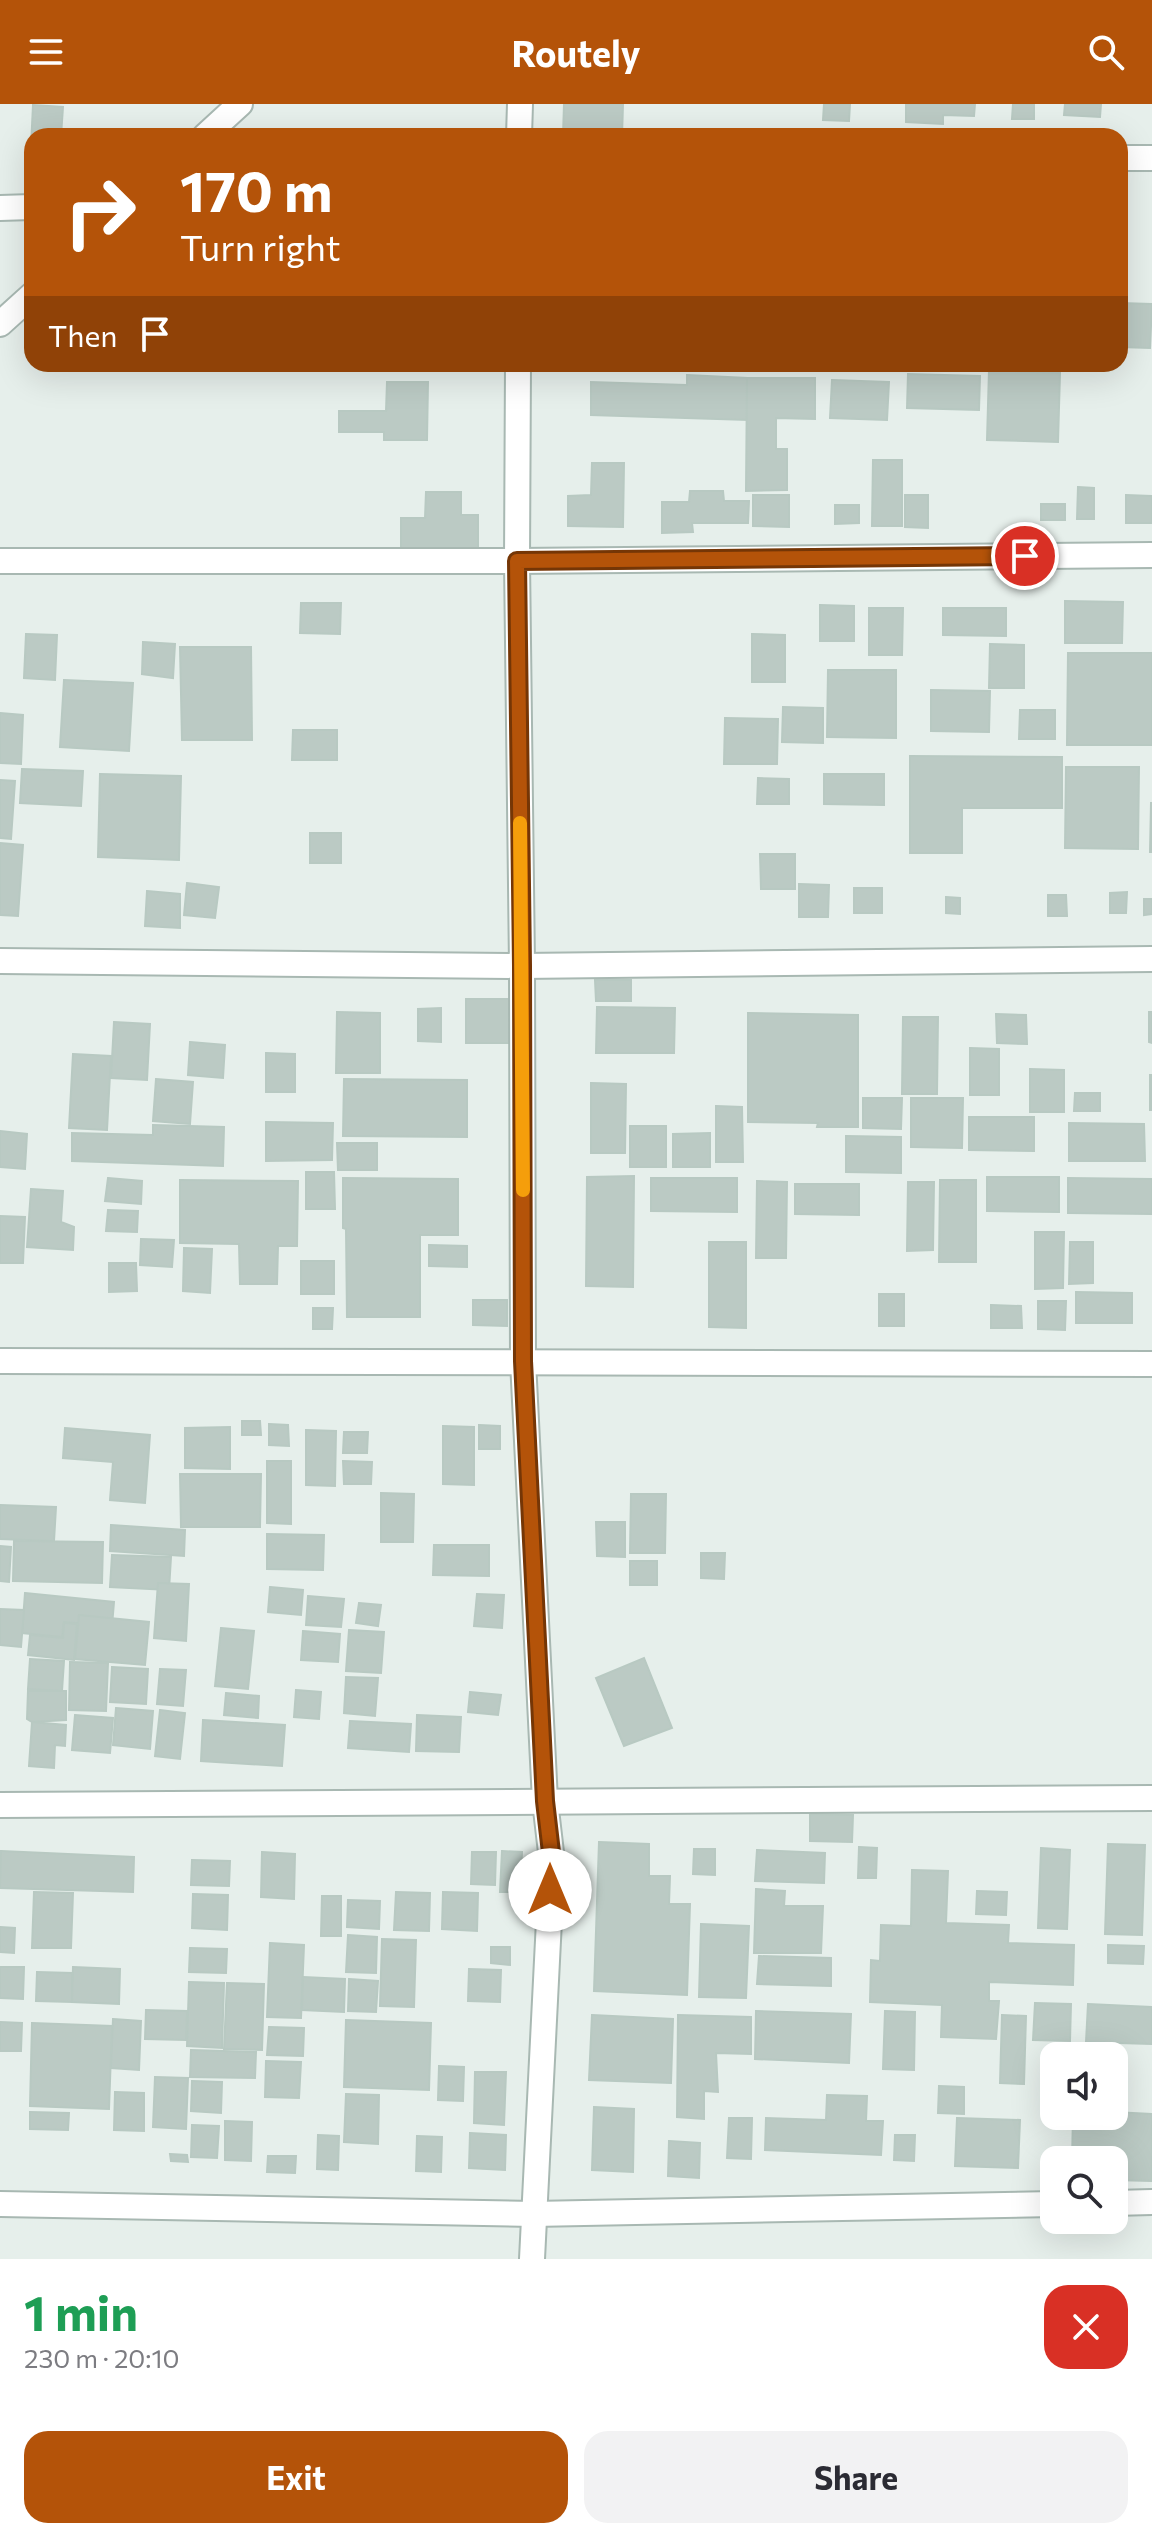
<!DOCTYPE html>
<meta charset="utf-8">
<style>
body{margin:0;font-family:Commissioner,sans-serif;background:#f2f2f3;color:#2b2b33;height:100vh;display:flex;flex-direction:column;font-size:30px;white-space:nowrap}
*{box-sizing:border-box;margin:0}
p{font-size:26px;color:#7c7c81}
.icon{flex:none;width:44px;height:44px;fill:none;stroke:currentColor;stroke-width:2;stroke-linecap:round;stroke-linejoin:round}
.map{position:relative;height:2155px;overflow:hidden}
.side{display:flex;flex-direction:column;background:#fff;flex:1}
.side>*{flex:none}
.guide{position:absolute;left:24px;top:24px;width:1104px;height:244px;border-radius:24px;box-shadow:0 8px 32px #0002;background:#b45309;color:#fff;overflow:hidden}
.fabs{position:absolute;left:1040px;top:1938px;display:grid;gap:16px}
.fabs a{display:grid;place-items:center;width:88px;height:88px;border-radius:16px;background:#fff;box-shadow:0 8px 32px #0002;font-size:40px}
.pin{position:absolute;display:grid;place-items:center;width:68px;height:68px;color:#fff;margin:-34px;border:4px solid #fff;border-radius:50%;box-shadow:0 2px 8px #0007}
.me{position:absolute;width:88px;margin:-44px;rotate:0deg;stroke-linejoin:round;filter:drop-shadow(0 0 6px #0008)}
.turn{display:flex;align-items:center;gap:28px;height:168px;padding:0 24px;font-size:36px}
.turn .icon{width:104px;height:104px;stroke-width:2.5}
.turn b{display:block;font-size:56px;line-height:68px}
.then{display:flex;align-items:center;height:76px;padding:0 24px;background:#0003;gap:16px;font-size:30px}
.round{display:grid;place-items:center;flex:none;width:84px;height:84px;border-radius:24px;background:#f2f2f3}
.overview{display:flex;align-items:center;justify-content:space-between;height:136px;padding:0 24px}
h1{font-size:48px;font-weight:700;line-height:60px;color:#1e9e55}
.primary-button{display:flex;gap:16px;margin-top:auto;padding:16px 24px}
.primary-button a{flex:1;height:92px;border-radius:24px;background:#b45309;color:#fff;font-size:32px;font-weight:700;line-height:92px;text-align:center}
.primary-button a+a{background:#f2f2f3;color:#2b2b33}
header{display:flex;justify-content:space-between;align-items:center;height:104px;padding:0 24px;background:#b45309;color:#fff;font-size:36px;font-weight:700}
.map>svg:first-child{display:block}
</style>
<header><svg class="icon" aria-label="menu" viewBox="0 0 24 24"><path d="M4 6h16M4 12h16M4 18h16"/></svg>Routely<svg class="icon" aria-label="search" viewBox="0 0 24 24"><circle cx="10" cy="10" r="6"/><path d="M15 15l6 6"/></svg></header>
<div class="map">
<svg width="1152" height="2155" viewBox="0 0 1152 2155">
<rect width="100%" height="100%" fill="#e6efeb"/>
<g fill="#bbcac4" stroke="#b8c9c2" stroke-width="2">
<polygon points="564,0 623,0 622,32 563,32"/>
<polygon points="824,0 850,0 849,17 823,16"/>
<polygon points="906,0 975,0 974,12 943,11 943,20 906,18"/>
<polygon points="1013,0 1034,0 1034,15 1012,15"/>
<polygon points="1065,0 1101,0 1100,13 1064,11"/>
<polygon points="33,1 63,3 61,32 32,32 30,64"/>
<polygon points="453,25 453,32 297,32 297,26"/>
<polygon points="1120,199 1152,200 1150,244 1120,243"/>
<rect x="832" y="260" width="19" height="6"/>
<polygon points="875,260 902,260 902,266 875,265"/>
<polygon points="989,266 1060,269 1058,338 987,336"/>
<polygon points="908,270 980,272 979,306 907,304"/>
<polygon points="687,271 747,274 748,316 591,311 591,278 687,281"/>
<polygon points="747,274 815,274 815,315 776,314 776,345 787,345 787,386 746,387"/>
<polygon points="832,276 889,278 887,316 830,314"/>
<polygon points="387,278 428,278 427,336 384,336 384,328 339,328 339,307 386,307"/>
<polygon points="873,356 902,356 902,422 872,422"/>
<polygon points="592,359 624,359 623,423 568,422 568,392 591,391"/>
<polygon points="1078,383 1094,384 1094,415 1077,415"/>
<polygon points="690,387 723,387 724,397 749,397 748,419 692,419 693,428 662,429 662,398 689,398"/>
<polygon points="426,388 461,388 461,411 478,411 478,451 401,451 401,414 425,414"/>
<polygon points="753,391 789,391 789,423 753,422"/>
<polygon points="905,391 928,391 928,424 905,423"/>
<polygon points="1126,391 1152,392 1152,419 1126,419"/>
<rect x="1041" y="400" width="24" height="16"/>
<polygon points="835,401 859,401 859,419 835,420"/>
<polygon points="1065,497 1123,498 1122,539 1065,539"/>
<polygon points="301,499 341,499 340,530 300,529"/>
<polygon points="820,501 854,502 854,537 820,537"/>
<polygon points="869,504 903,504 902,551 869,551"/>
<polygon points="943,504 1006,504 1006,532 943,531"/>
<polygon points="26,530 57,531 55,576 24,574"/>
<polygon points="752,530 785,531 785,578 752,578"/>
<polygon points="143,538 175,540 173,574 142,570"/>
<polygon points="990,540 1024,541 1024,584 989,584"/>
<polygon points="180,543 251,543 252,636 182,636"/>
<polygon points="1068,549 1152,549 1152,641 1067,641"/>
<polygon points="828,566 896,566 896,634 827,633"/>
<polygon points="64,576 133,579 129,647 60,643"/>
<polygon points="931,586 990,587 989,628 931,627"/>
<polygon points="783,603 823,604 823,639 782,638"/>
<polygon points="1020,606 1055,606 1055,635 1019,635"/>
<polygon points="0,609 23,611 21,660 0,659"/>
<polygon points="725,614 778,615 777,660 724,660"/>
<polygon points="293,626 337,626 337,656 292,656"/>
<polygon points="910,652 1062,653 1062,704 962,704 962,749 910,749"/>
<polygon points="1066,663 1139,663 1138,745 1065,744"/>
<polygon points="22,665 83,667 81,702 20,699"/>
<polygon points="100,670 181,672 179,756 98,753"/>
<polygon points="824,670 884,670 884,701 824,700"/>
<polygon points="758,674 789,675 789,700 757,700"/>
<polygon points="0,676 15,677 11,735 0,734"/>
<polygon points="1151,699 1152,699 1152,748 1150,748"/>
<rect x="310" y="729" width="31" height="30"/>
<polygon points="0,739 23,741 18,812 0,811"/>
<polygon points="760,750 795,750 795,785 761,785"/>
<polygon points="187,779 219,783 215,814 184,811"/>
<polygon points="799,780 829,781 828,813 799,813"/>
<rect x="854" y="784" width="28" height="25"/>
<polygon points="147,787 180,790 180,824 145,822"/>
<polygon points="1127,788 1126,809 1110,809 1110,789"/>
<polygon points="1048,791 1066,791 1067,812 1048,812"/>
<polygon points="946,793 960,794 960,810 946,809"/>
<polygon points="1144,795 1152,795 1152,810 1144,811"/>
<polygon points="595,876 631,876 631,897 596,897"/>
<polygon points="466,895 510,895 511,939 466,939"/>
<polygon points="597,903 675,904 674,949 596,949"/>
<polygon points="441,904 441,938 418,937 418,905"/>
<polygon points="337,908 380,909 380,969 336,969"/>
<polygon points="1149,908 1152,908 1152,939 1149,938"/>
<polygon points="748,909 858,911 858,1023 817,1023 818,1019 748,1018"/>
<polygon points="996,910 1026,911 1027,940 997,939"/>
<polygon points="903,913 938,913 937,990 902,990"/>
<polygon points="114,918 150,920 147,976 111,974"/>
<polygon points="190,938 225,941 223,974 188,971"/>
<polygon points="970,944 999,945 999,991 970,991"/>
<polygon points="266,949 295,950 295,988 266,988"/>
<polygon points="73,950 111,952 107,1026 69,1024"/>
<polygon points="1030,965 1064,966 1064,1008 1030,1008"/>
<rect x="1150" y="971" width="2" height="35"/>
<polygon points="156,975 193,978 190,1020 153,1017"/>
<polygon points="344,975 467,976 467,1033 343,1032"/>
<polygon points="591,979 626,980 625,1049 591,1049"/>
<polygon points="1075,989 1100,989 1100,1007 1074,1007"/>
<polygon points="863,994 902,994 901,1025 863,1024"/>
<polygon points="911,994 963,994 962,1044 911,1043"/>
<polygon points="716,1002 742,1003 743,1058 716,1058"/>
<polygon points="969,1013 1034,1013 1034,1047 969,1046"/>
<polygon points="266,1018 333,1019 332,1056 266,1057"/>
<polygon points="1069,1019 1144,1020 1145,1057 1069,1057"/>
<polygon points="153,1021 224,1023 223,1062 72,1057 72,1029 153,1031"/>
<rect x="630" y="1022" width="36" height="41"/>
<polygon points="0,1027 27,1030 25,1065 0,1063"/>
<polygon points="710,1029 710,1063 673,1063 673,1030"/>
<polygon points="846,1032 901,1033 901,1069 846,1068"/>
<polygon points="337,1039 377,1039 377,1066 338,1066"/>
<polygon points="306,1068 334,1068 335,1105 306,1105"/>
<polygon points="634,1072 633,1183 586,1182 587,1073"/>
<polygon points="987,1073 1059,1073 1059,1108 987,1107"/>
<polygon points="108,1074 142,1077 141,1100 105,1097"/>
<polygon points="343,1074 458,1075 458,1131 420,1131 420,1213 347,1213 346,1125 343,1124"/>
<polygon points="651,1074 737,1074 737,1108 651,1107"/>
<polygon points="1068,1074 1152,1075 1152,1110 1068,1109"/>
<polygon points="180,1076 298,1077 297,1142 278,1142 277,1180 240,1180 239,1140 180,1139"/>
<polygon points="940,1076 976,1076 976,1158 939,1158"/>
<polygon points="757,1077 787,1078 786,1154 756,1154"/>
<polygon points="908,1078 934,1078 933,1146 907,1147"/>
<polygon points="795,1080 859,1080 859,1111 795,1110"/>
<polygon points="31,1085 63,1087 61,1118 74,1123 73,1146 27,1143"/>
<polygon points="108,1106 138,1107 137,1128 106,1127"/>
<polygon points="0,1112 25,1113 23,1159 0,1159"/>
<polygon points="1035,1128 1064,1128 1063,1184 1035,1185"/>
<polygon points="141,1135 174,1136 172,1163 140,1161"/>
<polygon points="709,1138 746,1138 746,1224 709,1223"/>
<polygon points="1070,1138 1093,1138 1093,1179 1069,1180"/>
<polygon points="429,1141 467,1142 467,1163 429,1162"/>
<polygon points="184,1144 212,1145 210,1189 183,1187"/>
<rect x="301" y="1157" width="33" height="33"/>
<polygon points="109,1159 136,1159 137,1187 109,1188"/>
<polygon points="1076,1188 1132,1189 1132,1219 1076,1219"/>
<rect x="879" y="1190" width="25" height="32"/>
<polygon points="473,1196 507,1196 507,1222 473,1221"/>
<polygon points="1038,1197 1066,1197 1065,1226 1038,1225"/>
<polygon points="991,1201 1021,1202 1022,1224 991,1224"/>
<polygon points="313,1204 333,1204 332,1225 313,1225"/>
<polygon points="242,1317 260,1317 261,1331 242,1331"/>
<polygon points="269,1320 288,1321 289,1342 269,1341"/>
<polygon points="479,1321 500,1322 500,1345 479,1345"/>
<polygon points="443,1322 474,1323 474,1381 443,1380"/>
<polygon points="230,1323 230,1365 185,1364 185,1324"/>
<polygon points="65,1324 150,1331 145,1399 110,1396 113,1358 63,1354"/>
<polygon points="306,1326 336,1327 335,1382 306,1381"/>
<polygon points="344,1328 368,1328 367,1349 343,1349"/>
<polygon points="267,1357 291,1357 291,1420 267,1419"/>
<polygon points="343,1357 372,1358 371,1380 344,1380"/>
<polygon points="180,1370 261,1370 260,1423 181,1423"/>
<polygon points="381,1389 414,1390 413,1438 381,1438"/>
<polygon points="631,1390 666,1390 665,1449 630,1449"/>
<polygon points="0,1401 56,1403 54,1437 0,1435"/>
<polygon points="596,1418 625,1418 625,1453 597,1452"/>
<polygon points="111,1421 185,1426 184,1452 110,1447"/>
<polygon points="267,1430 324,1431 323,1466 267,1465"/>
<polygon points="14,1437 103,1438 102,1479 13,1477"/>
<polygon points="434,1441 489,1441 489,1472 433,1471"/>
<polygon points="0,1442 11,1443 9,1478 0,1477"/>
<polygon points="701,1449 725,1449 724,1475 701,1474"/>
<polygon points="112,1451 171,1453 169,1486 110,1483"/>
<rect x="630" y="1457" width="27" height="24"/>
<polygon points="158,1479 189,1480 186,1537 154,1534"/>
<polygon points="270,1483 303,1486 301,1511 268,1508"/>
<polygon points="25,1489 114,1498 112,1522 64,1518 62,1533 22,1529"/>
<polygon points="477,1490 504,1491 502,1524 474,1522"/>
<polygon points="308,1492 344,1495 341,1523 306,1521"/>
<polygon points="359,1499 381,1501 378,1522 356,1519"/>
<polygon points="0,1505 24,1506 21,1543 0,1541"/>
<polygon points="79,1511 149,1518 145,1561 75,1555"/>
<polygon points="64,1519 77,1520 74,1556 28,1551 30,1531 63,1534"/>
<polygon points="221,1524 254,1527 248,1585 215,1582"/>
<polygon points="349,1526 384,1528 381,1569 346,1567"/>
<polygon points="303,1527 340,1530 338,1558 301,1556"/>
<polygon points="644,1554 672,1624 624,1642 596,1574"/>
<polygon points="30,1555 64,1557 62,1587 28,1585"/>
<polygon points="70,1558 108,1559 106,1607 69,1606"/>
<polygon points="112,1563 148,1565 146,1600 110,1598"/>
<polygon points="160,1565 186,1566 183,1602 157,1600"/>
<polygon points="346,1573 378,1574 375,1612 344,1609"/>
<polygon points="296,1586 321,1588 319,1615 294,1613"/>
<polygon points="28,1587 66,1587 66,1616 32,1618 27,1615"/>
<polygon points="470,1588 501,1591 498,1611 468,1608"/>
<polygon points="226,1589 259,1592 258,1614 224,1611"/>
<polygon points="116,1604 153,1607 150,1645 113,1641"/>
<polygon points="160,1606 185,1609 180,1655 155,1652"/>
<polygon points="75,1611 113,1614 110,1649 72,1646"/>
<polygon points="417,1611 461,1613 459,1648 416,1647"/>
<polygon points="203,1616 285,1621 282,1662 201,1657"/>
<polygon points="350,1617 411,1620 409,1648 348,1644"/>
<polygon points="32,1618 66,1621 65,1642 55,1641 54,1664 29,1662"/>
<polygon points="810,1710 853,1711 852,1738 810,1737"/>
<polygon points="599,1738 649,1740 649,1772 670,1772 669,1800 690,1800 687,1891 594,1887"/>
<polygon points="1108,1740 1145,1741 1142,1831 1105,1830"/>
<polygon points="859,1743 877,1744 876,1774 858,1774"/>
<polygon points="1041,1744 1070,1746 1067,1825 1038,1824"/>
<polygon points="694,1745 715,1745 715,1771 693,1770"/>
<polygon points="757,1746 825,1749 824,1779 755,1777"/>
<polygon points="1,1747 134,1753 133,1788 0,1784"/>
<polygon points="502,1747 522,1748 520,1788 500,1788"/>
<polygon points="262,1748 295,1750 294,1795 261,1793"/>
<polygon points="472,1748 496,1748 495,1781 471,1780"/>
<polygon points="192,1756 230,1757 229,1782 191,1781"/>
<polygon points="912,1766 948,1767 946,1819 1009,1821 1008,1839 1074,1841 1073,1881 989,1878 989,1897 999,1897 996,1935 941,1933 942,1901 870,1898 871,1856 880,1857 881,1821 911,1822"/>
<polygon points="756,1785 785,1787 784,1802 823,1802 821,1849 754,1849"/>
<polygon points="977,1787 1007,1788 1006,1811 976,1810"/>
<polygon points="34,1788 73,1789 71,1844 32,1844"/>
<polygon points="396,1788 430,1789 429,1827 394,1826"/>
<polygon points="443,1788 478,1789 477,1827 442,1825"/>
<polygon points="193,1790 228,1791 227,1826 192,1824"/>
<polygon points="322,1792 341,1792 341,1832 321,1832"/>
<polygon points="348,1796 380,1797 379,1825 347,1823"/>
<polygon points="701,1820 749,1822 746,1894 699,1893"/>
<polygon points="0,1823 15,1824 14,1849 0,1848"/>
<polygon points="348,1831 377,1833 376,1869 346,1868"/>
<polygon points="382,1835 416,1836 414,1903 380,1902"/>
<polygon points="270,1839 304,1841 301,1914 267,1913"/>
<polygon points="1108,1841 1144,1842 1143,1860 1108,1859"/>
<polygon points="491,1843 510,1843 510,1861 491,1859"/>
<polygon points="190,1844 227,1845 226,1869 189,1868"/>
<polygon points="759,1852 831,1854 831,1882 757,1880"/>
<polygon points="0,1863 24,1863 23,1895 0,1894"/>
<polygon points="73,1863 120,1865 119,1900 72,1898"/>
<polygon points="469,1865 501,1866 500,1898 468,1897"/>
<polygon points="37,1868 72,1869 72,1898 36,1897"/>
<polygon points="303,1873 345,1875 344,1908 302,1906"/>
<polygon points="349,1875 378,1877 376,1908 348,1907"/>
<polygon points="189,1878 224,1879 222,1944 187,1942"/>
<polygon points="227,1879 264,1880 262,1946 224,1945"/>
<polygon points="1035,1899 1071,1900 1070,1937 1033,1936"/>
<polygon points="1088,1900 1152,1903 1152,1940 1086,1938"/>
<polygon points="146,1906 187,1907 186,1936 145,1935"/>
<polygon points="756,1907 851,1910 849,1959 755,1955"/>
<polygon points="885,1907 915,1908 914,1966 883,1965"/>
<polygon points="592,1911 673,1915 671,1979 589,1976"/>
<polygon points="678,1911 751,1913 751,1950 716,1949 718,1988 704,1987 704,2015 677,2013"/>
<polygon points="1002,1911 1026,1912 1024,1980 1000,1979"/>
<polygon points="113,1915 141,1917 139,1966 111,1964"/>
<polygon points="346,1916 431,1919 429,1986 344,1983"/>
<polygon points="0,1918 22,1919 21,1947 0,1947"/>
<polygon points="32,1919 112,1922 109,2005 30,2002"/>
<polygon points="269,1923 304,1924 303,1952 267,1951"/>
<polygon points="191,1946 256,1948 255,1974 190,1973"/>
<polygon points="266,1957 301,1958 299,1994 265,1993"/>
<polygon points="439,1962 464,1963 463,1997 438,1996"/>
<polygon points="475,1968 506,1968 504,2021 474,2019"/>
<polygon points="155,1973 188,1974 186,2025 153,2023"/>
<polygon points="192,1977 222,1978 221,2009 191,2007"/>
<polygon points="939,1982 964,1983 964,2010 938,2009"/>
<polygon points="115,1988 144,1989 144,2027 114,2026"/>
<polygon points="346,1990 379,1991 378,2040 344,2038"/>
<polygon points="827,1991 867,1992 866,2017 883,2017 881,2051 765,2046 766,2014 826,2016"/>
<polygon points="594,2003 634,2005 633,2068 592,2066"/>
<polygon points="30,2008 69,2009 68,2026 30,2025"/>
<polygon points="1114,2008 1152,2010 1152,2077 1114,2076 1114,2056 1072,2056 1073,2012 1114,2012"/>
<polygon points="729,2014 752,2014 751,2055 727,2054"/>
<polygon points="957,2014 1020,2016 1018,2064 955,2062"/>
<polygon points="225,2017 252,2018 251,2057 225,2056"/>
<polygon points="192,2021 219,2022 217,2054 191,2053"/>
<polygon points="470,2029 506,2031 505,2066 469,2064"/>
<polygon points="318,2031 339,2032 338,2066 317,2065"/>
<polygon points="895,2031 915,2031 914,2057 894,2056"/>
<polygon points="417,2032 442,2033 441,2068 416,2067"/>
<polygon points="669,2037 700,2039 699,2074 668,2072"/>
<polygon points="170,2050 187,2051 188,2058 171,2057"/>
<polygon points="268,2052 296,2052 295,2069 267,2068"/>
</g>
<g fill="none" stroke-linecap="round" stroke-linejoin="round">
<g stroke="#a8b8b2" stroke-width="28">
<g id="minor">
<polyline points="205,32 240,0"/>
<polyline points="519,32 520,0"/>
<polyline points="1120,54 1152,54"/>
<polyline points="0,104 32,103"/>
<polyline points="0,220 32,191"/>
<polyline points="518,260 517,457 522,862 523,1257 545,1697 552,1757 532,2155"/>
<polyline points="0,457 517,457 1152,451"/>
<polyline points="0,857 522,862 1152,855"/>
<polyline points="0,1257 1152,1260"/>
<polyline points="0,1701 1152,1694"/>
<polyline points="1114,2099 1152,2098"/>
<polyline points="0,2100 533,2110 1054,2100"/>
</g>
</g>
<use href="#minor" stroke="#fff" stroke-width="24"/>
</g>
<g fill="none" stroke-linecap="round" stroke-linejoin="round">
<g stroke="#753606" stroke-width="20">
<polyline id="route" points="550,1786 552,1757 545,1697 523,1257 522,862 517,457 1025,452"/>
</g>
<use href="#route" stroke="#b45309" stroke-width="14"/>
<polyline stroke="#f59e0b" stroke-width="14" points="520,719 523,1086"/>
</g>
</svg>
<div class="fabs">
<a><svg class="icon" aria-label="sound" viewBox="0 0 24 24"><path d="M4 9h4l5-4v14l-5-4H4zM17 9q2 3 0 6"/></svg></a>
<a><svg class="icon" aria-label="search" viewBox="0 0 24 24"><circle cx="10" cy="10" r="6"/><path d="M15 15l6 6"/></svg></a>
</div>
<div class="pin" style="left:1025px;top:452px;background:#d93025"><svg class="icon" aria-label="arrive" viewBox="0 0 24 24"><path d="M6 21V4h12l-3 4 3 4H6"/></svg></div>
<svg class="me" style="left:550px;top:1786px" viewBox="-20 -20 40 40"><circle r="19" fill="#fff"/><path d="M0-13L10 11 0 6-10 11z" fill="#b45309"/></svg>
<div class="guide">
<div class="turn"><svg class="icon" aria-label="right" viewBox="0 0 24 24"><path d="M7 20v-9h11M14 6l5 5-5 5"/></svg><div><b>170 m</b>Turn right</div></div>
<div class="then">Then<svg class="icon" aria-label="arrive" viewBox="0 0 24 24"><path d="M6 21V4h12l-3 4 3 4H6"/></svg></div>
</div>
</div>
<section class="side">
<div class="overview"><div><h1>1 min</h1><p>230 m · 20:10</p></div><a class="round" style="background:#d93025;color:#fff"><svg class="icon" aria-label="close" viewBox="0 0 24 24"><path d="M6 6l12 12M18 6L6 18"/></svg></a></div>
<div class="primary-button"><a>Exit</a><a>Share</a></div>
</section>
